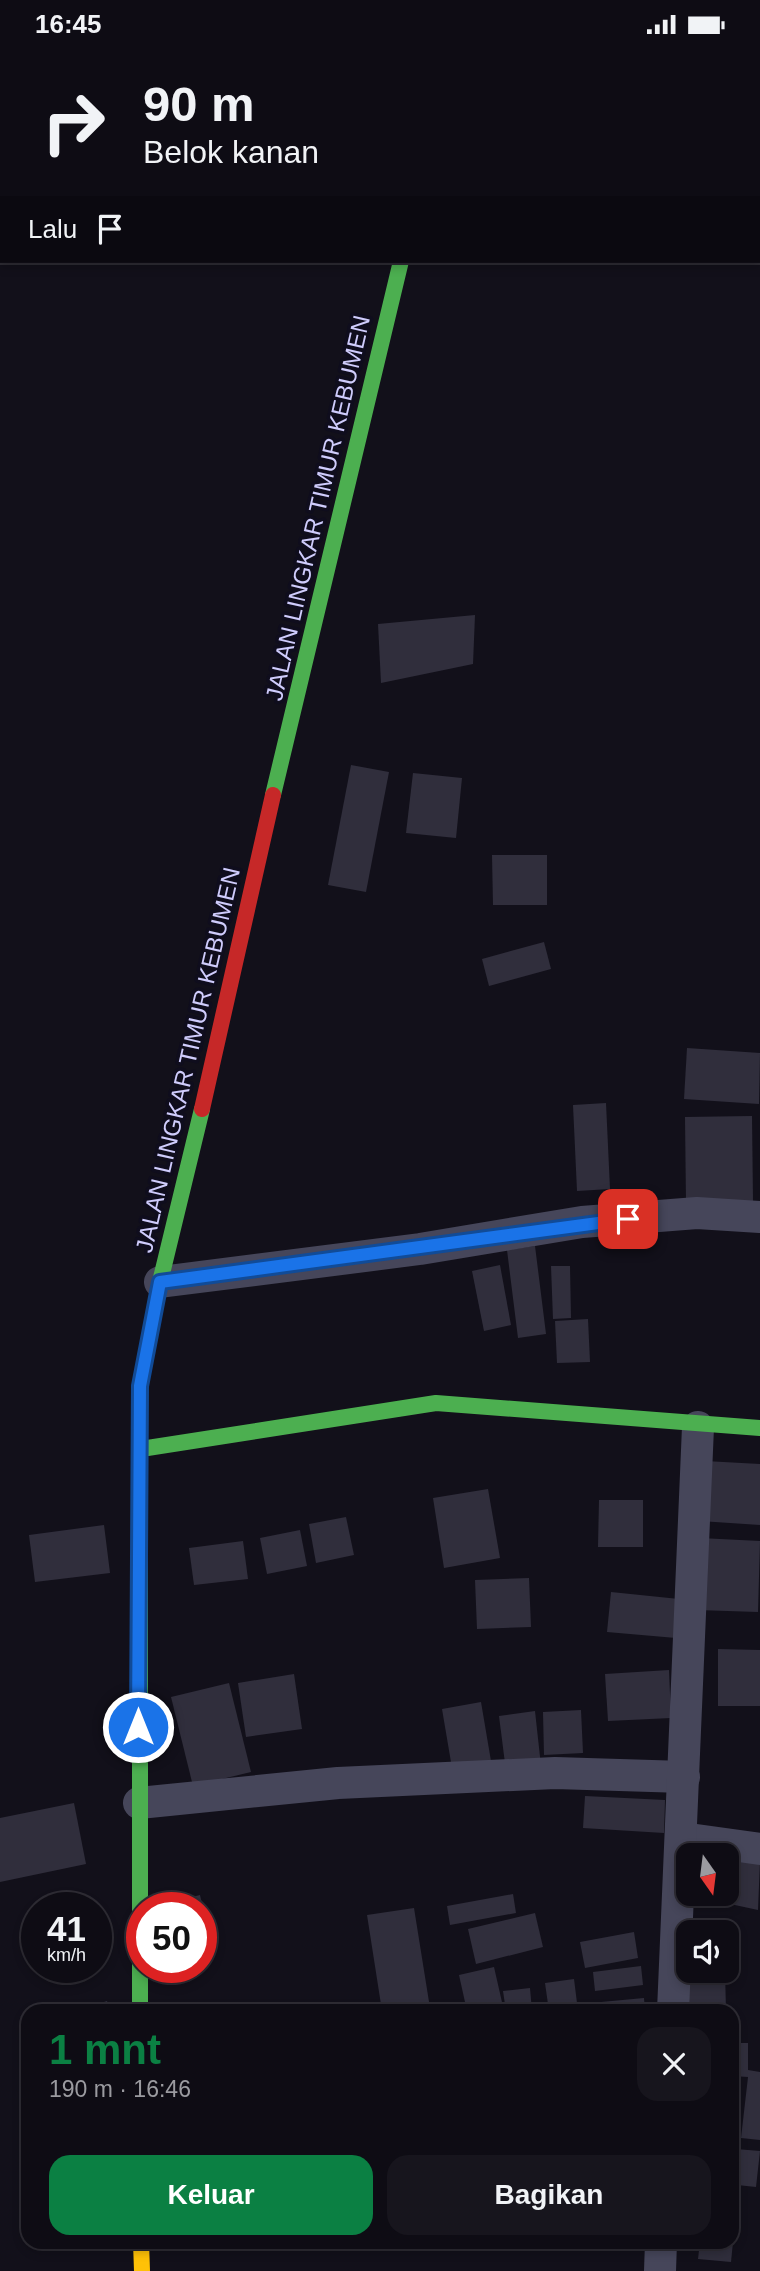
<!DOCTYPE html>
<html lang="id">
<meta charset="utf-8">
<style>
body{margin:0;font-family:Helvetica,sans-serif;background:#17151d;color:#f1f3f6;height:100vh;display:flex;flex-direction:column;font-size:26px;white-space:nowrap}
*{box-sizing:border-box;margin:0}
p{font-size:23px;color:#9b9ba0}
.icon{flex:none;width:38px;height:38px;fill:none;stroke:currentColor;stroke-width:2;stroke-linecap:round;stroke-linejoin:round}
.map{position:relative;flex:1;overflow:hidden}
.sheet{position:absolute;left:21px;top:1955px;width:718px;height:245px;display:flex;flex-direction:column;background:#0e0c14;border-radius:21px;box-shadow:0 4px 10px #0003,0 0 0 2px #2e2c34}
.sheet>*{flex:none}
.banner{position:absolute;left:0px;top:0px;width:761px;height:214px;box-shadow:0 4px 10px #0003,0 0 0 2px #2e2c34;background:#0e0c14;color:#f1f3f6;overflow:hidden}
.needle{width:46px;rotate:166deg}
.tools{position:absolute;left:676px;top:1794px;display:grid;gap:14px}
.tools a{display:grid;place-items:center;width:63px;height:63px;border-radius:14px;background:#0e0c14;box-shadow:0 4px 10px #0003,0 0 0 2px #2e2c34;font-size:35px}
.speed{position:absolute;left:21px;top:1843px;display:flex;gap:14px;font-size:35px;font-weight:700;text-align:center}
.speed>*{display:grid;place-content:center;width:91px;height:91px;border-radius:50%;background:#0e0c14;box-shadow:0 4px 10px #0003,0 0 0 2px #2e2c34;line-height:1}
.speed small{font-size:18px;font-weight:400}
.speed .limit{border:10px solid #d22;background:#fff;color:#111}
.pin{position:absolute;display:grid;place-items:center;width:60px;height:60px;color:#fff;margin:-30px;border-radius:14px;box-shadow:0 4px 10px #0006}
.me{position:absolute;width:77px;margin:-38px;rotate:0deg;stroke-linejoin:round;filter:drop-shadow(0 0 5px #0008)}
.turn{display:flex;align-items:center;gap:24px;height:147px;padding:0 28px;font-size:32px}
.turn .icon{width:91px;height:91px;stroke-width:2.5}
.turn b{display:block;font-size:49px;line-height:60px}
.then{display:flex;align-items:center;height:66px;padding:0 28px;background:#0003;gap:14px;font-size:26px}
.round{display:grid;place-items:center;flex:none;width:74px;height:74px;border-radius:21px;background:#17151d}
.summary{display:flex;align-items:center;justify-content:space-between;height:119px;padding:0 28px}
h1{font-size:42px;font-weight:700;line-height:52px;color:#0b8043}
.primary-button{display:flex;gap:14px;margin-top:auto;padding:14px 28px}
.primary-button a{flex:1;height:80px;border-radius:21px;background:#0b8043;color:#fff;font-size:28px;font-weight:700;line-height:80px;text-align:center}
.primary-button a+a{background:#17151d;color:#f1f3f6}
.status{display:flex;justify-content:space-between;align-items:center;height:49px;padding:0 35px;background:#0e0c14;direction:ltr}
.status svg{height:19px;fill:currentColor}
.map>svg:first-child{display:block}
</style>
<div class="status"><b>16:45</b><svg viewBox="0 0 49 12"><path d="M0 12V9h3v3zM5 12V6h3v6zM10 12V3h3v9zM15 12V0h3v12zM26 1h20v11H26zM47 4h2v5h-2z"/></svg></div>
<div class="map">
<svg width="760" height="2222" viewBox="0 0 760 2222">
<rect width="100%" height="100%" fill="#12101a"/>
<g fill="#302e3c">
<polygon points="475,566 473,615 381,634 378,575"/>
<polygon points="351,716 389,723 366,843 328,836"/>
<polygon points="413,724 462,729 456,789 406,784"/>
<polygon points="492,806 547,806 547,856 493,856"/>
<polygon points="544,893 551,920 489,937 482,910"/>
<polygon points="687,999 760,1004 759,1055 684,1050"/>
<polygon points="606,1054 610,1140 577,1142 573,1056"/>
<polygon points="752,1067 753,1153 686,1154 685,1068"/>
<polygon points="535,1197 546,1285 518,1289 507,1201"/>
<polygon points="500,1216 511,1276 484,1282 472,1222"/>
<polygon points="551,1217 570,1217 571,1269 553,1270"/>
<polygon points="588,1270 590,1313 557,1314 555,1272"/>
<polygon points="705,1412 760,1415 760,1476 700,1472"/>
<polygon points="488,1440 500,1509 444,1519 433,1449"/>
<polygon points="599,1451 643,1451 643,1498 598,1498"/>
<polygon points="346,1468 354,1506 316,1514 309,1475"/>
<polygon points="104,1476 110,1524 35,1533 29,1486"/>
<polygon points="300,1481 307,1517 267,1525 260,1489"/>
<polygon points="700,1489 760,1492 758,1563 697,1561"/>
<polygon points="243,1492 248,1530 194,1536 189,1499"/>
<polygon points="529,1529 531,1578 477,1580 475,1531"/>
<polygon points="611,1543 679,1550 676,1589 607,1583"/>
<polygon points="718,1600 760,1601 760,1657 718,1657"/>
<polygon points="669,1621 671,1669 608,1672 605,1625"/>
<polygon points="294,1625 302,1680 246,1688 238,1634"/>
<polygon points="229,1634 251,1723 193,1737 171,1648"/>
<polygon points="481,1653 492,1718 453,1725 442,1660"/>
<polygon points="581,1661 583,1704 544,1706 543,1663"/>
<polygon points="535,1662 541,1717 506,1722 499,1667"/>
<polygon points="585,1747 665,1751 664,1784 583,1779"/>
<polygon points="74,1754 86,1815 0,1833 0,1769"/>
<polygon points="726,1806 760,1812 758,1861 707,1850 709,1844 726,1844"/>
<polygon points="513,1845 516,1864 450,1876 447,1857"/>
<polygon points="200,1846 211,1893 201,1895 201,1858 151,1858"/>
<polygon points="414,1859 430,1959 382,1962 367,1866"/>
<polygon points="535,1864 543,1898 476,1915 468,1880"/>
<polygon points="634,1883 638,1909 585,1919 580,1893"/>
<polygon points="641,1917 643,1936 595,1942 593,1923"/>
<polygon points="494,1918 504,1962 467,1962 459,1926"/>
<polygon points="688,1922 725,1922 726,1962 686,1962"/>
<polygon points="574,1930 578,1962 549,1962 545,1934"/>
<polygon points="530,1939 532,1962 506,1962 503,1942"/>
<polygon points="644,1949 645,1962 602,1962 601,1953"/>
<polygon points="107,1952 110,1962 79,1962 79,1961"/>
<polygon points="732,1994 748,1994 748,2021 760,2023 760,2091 741,2089 748,2028 732,2027"/>
<polygon points="736,2100 760,2102 756,2138 737,2136 733,2182 732,2136"/>
<polygon points="700,2193 733,2193 731,2213 698,2210"/>
</g>
<g fill="none" stroke-linecap="round" stroke-linejoin="round">
<g stroke="#46465a" stroke-width="32">
<polyline points="160,1233 420,1200 582,1173 697,1164 760,1168"/>
<polyline points="139,1754 338,1734 555,1724 684,1728"/>
<polyline points="682,1789 760,1800"/>
<polyline points="673,1962 698,1378"/>
<polyline points="660,2222 661,2193"/>
</g>
<g stroke="#4caf50" stroke-width="16">
<polyline points="273,746 401,212"/>
<polyline points="141,1400 436,1354 760,1379"/>
<polyline points="140,1962 140,1337 160,1233 202,1060"/>
</g>
<g stroke="#ffc107" stroke-width="16">
<polyline points="455,2 456,0"/>
<polyline points="141,2193 142,2222"/>
</g>
<polyline stroke="#c62828" stroke-width="16" points="202,1060 273,746"/>
</g>
<g fill="none" stroke-linecap="round" stroke-linejoin="round">
<g stroke="#114b97" stroke-width="18">
<polyline id="route" points="138,1678 140,1337 160,1233 628,1170"/>
</g>
<use href="#route" stroke="#1a73e8" stroke-width="12"/>
</g>
<g text-anchor="middle" stroke-width="7" stroke-linejoin="round" paint-order="stroke">
<g font-size="24" fill="#cfccfc" stroke="#0f0d1d">
<text transform="translate(318 459) rotate(-77)" y="8">JALAN LINGKAR TIMUR KEBUMEN</text>
<text transform="translate(188 1011) rotate(-77)" y="8">JALAN LINGKAR TIMUR KEBUMEN</text>
</g>
</g>
</svg>
<div class="tools">
<a><svg class="needle" viewBox="-14 -14 28 28"><path d="M0-13l5 13h-10z" fill="#e53935"/><path d="M0 13l5-13h-10z" fill="#9b9ba0"/></svg></a>
<a><svg class="icon" aria-label="sound" viewBox="0 0 24 24"><path d="M4 9h4l5-4v14l-5-4H4zM17 9q2 3 0 6"/></svg></a>
</div>
<div class="speed"><div>41<small>km/h</small></div><div class="limit">50</div></div>
<div class="pin" style="left:628px;top:1170px;background:#d93025"><svg class="icon" aria-label="arrive" viewBox="0 0 24 24"><path d="M6 21V4h12l-3 4 3 4H6"/></svg></div>
<svg class="me" style="left:138px;top:1678px" viewBox="-20 -20 40 40"><circle r="17" fill="#1a73e8" stroke="#fff" stroke-width="3"/><path d="M0-11L8 9 0 5-8 9z" fill="#fff"/></svg>
<div class="banner">
<div class="turn"><svg class="icon" aria-label="right" viewBox="0 0 24 24"><path d="M7 20v-9h11M14 6l5 5-5 5"/></svg><div><b>90 m</b>Belok kanan</div></div>
<div class="then">Lalu<svg class="icon" aria-label="arrive" viewBox="0 0 24 24"><path d="M6 21V4h12l-3 4 3 4H6"/></svg></div>
</div>
<section class="sheet">
<div class="summary"><div><h1>1 mnt</h1><p>190 m · 16:46</p></div><a class="round"><svg class="icon" aria-label="close" viewBox="0 0 24 24"><path d="M6 6l12 12M18 6L6 18"/></svg></a></div>
<div class="primary-button"><a>Keluar</a><a>Bagikan</a></div>
</section>
</div>
